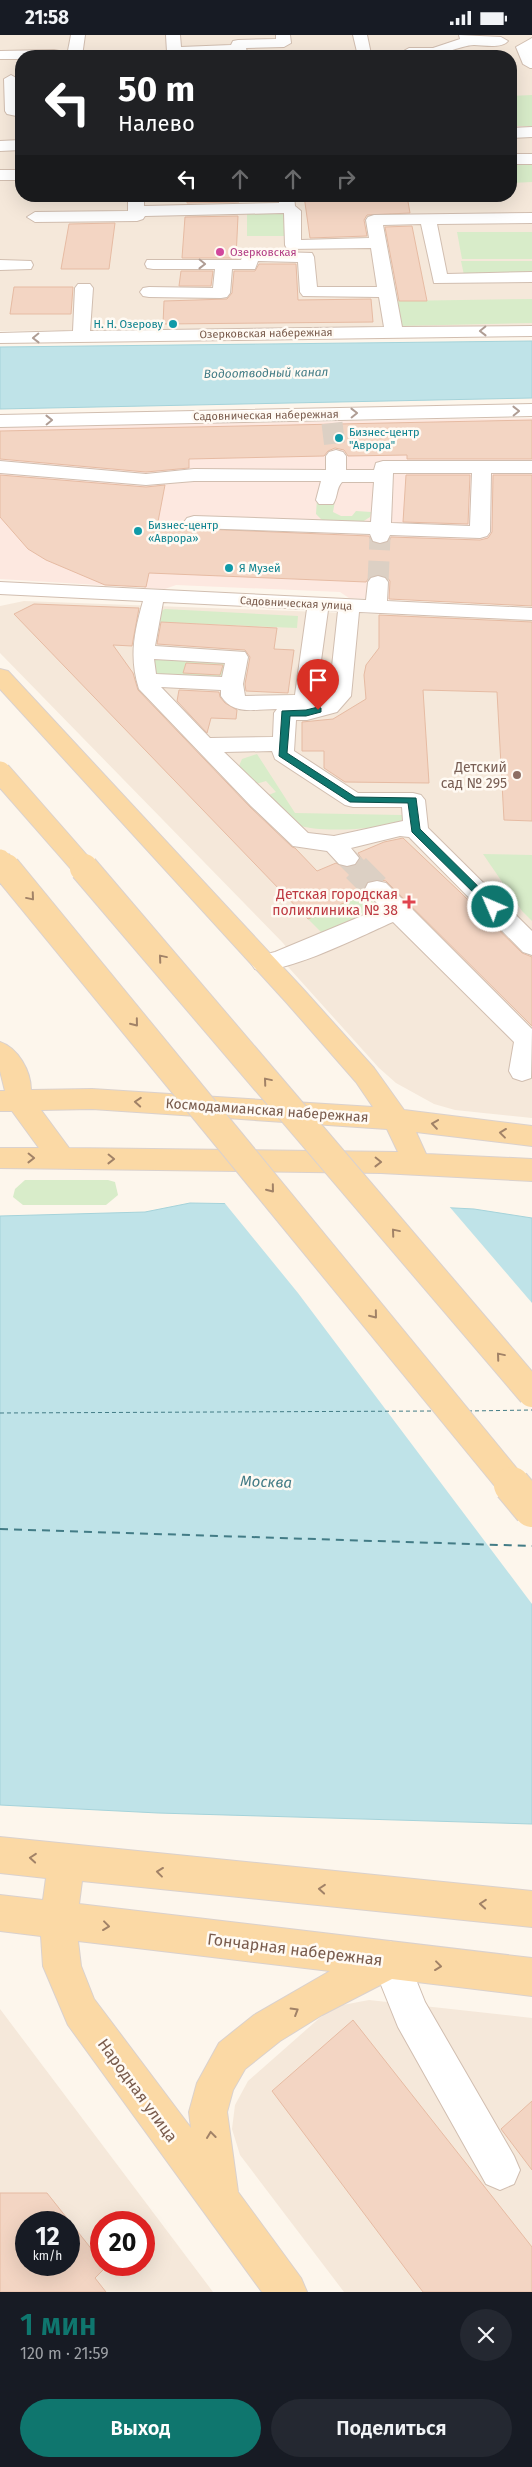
<!DOCTYPE html>
<html lang="ru">
<meta charset="utf-8">
<style>
body{margin:0;font-family:"Fira Sans",sans-serif;background:#242831;color:#f1f3f6;height:100vh;display:flex;flex-direction:column;font-size:19px;white-space:nowrap}
*{box-sizing:border-box;margin:0}
p{font-size:16px;color:#9ea1a6}
.icon{flex:none;width:28px;height:28px;fill:none;stroke:currentColor;stroke-width:2;stroke-linecap:round;stroke-linejoin:round}
.map{position:relative;height:2257px;overflow:hidden}
.drawer{display:flex;flex-direction:column;background:#171b24;flex:1}
.drawer>*{flex:none}
.top-card{position:absolute;left:15px;top:15px;width:502px;height:152px;border-radius:20px;box-shadow:0 5px 20px #0002;background:#202124;color:#fff;overflow:hidden}
.speed{position:absolute;left:15px;top:2176px;display:flex;gap:10px;font-size:25px;font-weight:700;text-align:center}
.speed>*{display:grid;place-content:center;width:65px;height:65px;border-radius:50%;background:#171b24;box-shadow:0 5px 20px #0002;line-height:1}
.speed small{font-size:12px;font-weight:400}
.speed .limit{border:8px solid #d22;background:#fff;color:#111}
.pin{position:absolute;display:grid;place-items:center;width:42px;height:42px;color:#fff;margin:-51px -21px;border-radius:50% 50% 50% 0;rotate:-45deg;box-shadow:0 0 5px #0007}
.pin .icon{rotate:45deg}
.me{position:absolute;width:55px;margin:-28px;rotate:315deg;stroke-linejoin:round;filter:drop-shadow(0 0 4px #0008)}
.turn{display:flex;align-items:center;gap:18px;height:105px;padding:0 20px;font-size:22px}
.turn .icon{width:65px;height:65px;stroke-width:2.5}
.turn b{display:block;font-size:35px;line-height:42px}
.lanes{display:flex;align-items:center;height:48px;padding:0 20px;background:#0003;justify-content:center;gap:25px;direction:ltr}
.lanes .off{opacity:.35}
.round{display:grid;place-items:center;flex:none;width:52px;height:52px;border-radius:26px;background:#242831}
.overview{display:flex;align-items:center;justify-content:space-between;height:85px;padding:0 20px}
h1{font-size:30px;font-weight:600;line-height:38px;color:#0f766e}
.button{display:flex;gap:10px;margin-top:auto;padding:10px 20px}
.button a{flex:1;height:58px;border-radius:30px;background:#0f766e;color:#fff;font-size:20px;font-weight:600;line-height:58px;text-align:center}
.button a+a{background:#242831;color:#f1f3f6}
.status{display:flex;justify-content:space-between;align-items:center;height:35px;padding:0 25px;background:#171b24;direction:ltr}
.status svg{height:14px;fill:currentColor}
.map>svg:first-child{display:block}
</style>
<div class="status"><b>21:58</b><svg viewBox="0 0 49 12"><path d="M0 12V9h3v3zM5 12V6h3v6zM10 12V3h3v9zM15 12V0h3v12zM26 1h20v11H26zM47 4h2v5h-2z"/></svg></div>
<div class="map">
<svg width="532" height="2257" viewBox="0 0 532 2257">
<rect width="100%" height="100%" fill="#fdf6ec"/>
<g fill="#f5e8da" fill-rule="evenodd">
<polygon points="0,0 532,0 532,94 511,94 511,21 21,21 21,106 0,107"/>
<polygon points="511,103 532,103 532,291 0,296 0,115 21,115 21,161 511,161"/>
<polygon points="24,566 532,585 532,1083 455,1075 434,1069 396,1048 379,1033 281,924 287,913 283,908 0,618 0,571"/>
<polygon points="369,1965 532,1983 532,2257 344,2257 240,2120 232,2094 235,2070 248,2046 332,1972"/>
<path d="M0 1974 213 2257H0ZM26 2188H69V2230H26ZM101 2188H144V2230H101Z"/>
</g>
<polygon fill="#fde8e0" points="532,383 532,567 413,561 404,565 349,563 340,557 176,550 165,554 144,553 149,534 136,534 131,552 0,544 0,392"/>
<g fill="#d8ecc9">
<polygon points="532,60 532,91 511,91 511,61"/>
<polygon points="511,127 532,127 532,147 511,148"/>
<polygon points="286,176 287,201 247,201 247,177"/>
<polygon points="457,197 532,197 532,224 462,224"/>
<polygon points="461,226 532,226 532,240 464,240"/>
<polygon points="532,264 532,288 399,291 395,266"/>
<polygon points="317,464 335,466 333,477 341,481 352,481 356,476 371,477 370,482 359,489 325,488 316,479"/>
<polygon points="165,574 298,581 297,593 159,587 161,576"/>
<polygon points="154,624 228,627 226,642 151,639"/>
<path d="M257 719 295 778 402 780V785C384 795 317 798 298 790 286 785 275 770 266 761L276 757 266 746 256 749 239 731 242 724Z"/>
<polygon points="483,819 532,820 532,886 522,876"/>
<polygon points="366,858 373,866 371,875 323,899 308,884"/>
<polygon points="25,1145 108,1145 115,1147 118,1160 106,1170 23,1170 13,1162 15,1154"/>
</g>
<g fill="#bfe3e8" stroke="#a5d3da">
<polygon points="532,306 532,363 0,374 0,312"/>
<polygon points="190,1168 435,1172 474,1174 532,1183 532,1789 158,1778 0,1770 0,1181 145,1177"/>
</g>
<polygon fill="#fdf6ec" points="223,1166 448,1170 532,1268 532,1569 298,1258"/>
<g fill="none" stroke-linecap="round" stroke-linejoin="round">
<g stroke="#437c86" stroke-width="1" stroke-dasharray="4 3" stroke-linecap="butt">
<polyline points="468,1376 532,1375"/>
<polyline points="0,1378 434,1376"/>
</g>
<polyline stroke="#437c86" stroke-width="2" stroke-dasharray="8 6" stroke-linecap="butt" points="0,1494 532,1511"/>
</g>
<g fill="#f3d5c3" stroke="#e6bba3" fill-rule="evenodd">
<polygon points="187,161 239,161 239,167 187,168"/>
<polygon points="304,161 407,161 410,178 367,180 364,185 367,201 310,203"/>
<polygon points="238,181 236,223 182,223 185,182"/>
<polygon points="115,188 109,234 61,234 69,189"/>
<polygon points="412,191 427,266 399,266 385,192"/>
<polygon points="259,229 296,229 298,265 371,264 373,287 163,289 164,266 227,264 232,258 234,236 255,236"/>
<polygon points="181,236 213,236 211,251 179,251"/>
<polygon points="14,252 73,252 71,279 10,279"/>
<polygon points="532,385 532,424 407,424 407,420 348,421 344,415 335,413 328,416 324,421 189,424 189,433 146,437 0,424 0,396"/>
<polygon points="0,440 146,452 165,450 157,492 369,501 372,508 381,510 388,508 391,502 480,505 488,503 492,497 493,440 532,440 532,571 389,564 390,546 386,541 379,539 370,541 366,547 149,538 146,552 105,550 46,525 28,514 0,482"/>
<polygon points="406,440 470,440 468,489 403,487"/>
<polygon points="34,569 139,573 132,611 113,610 133,638 138,655 250,772 292,812 295,813 317,836 336,828 347,833 355,831 361,823 358,818 384,807 403,803 460,857 522,918 532,922 532,991 386,846 377,844 368,846 363,853 366,858 308,884 14,579"/>
<polygon points="379,580 532,587 532,786 504,785 497,657 423,655 429,748 345,747 324,733 324,716 302,716 302,687 333,684 366,664 364,640 366,630 379,613"/>
<polygon points="161,587 277,593 274,614 294,615 288,658 246,656 245,649 250,622 245,615 157,609"/>
<polygon points="186,628 223,630 220,640 183,638"/>
<polygon points="179,655 219,657 220,662 225,668 237,675 236,684 211,683 207,698 177,666"/>
<polygon points="353,1985 532,2212 532,2257 423,2257 272,2056"/>
<polygon points="532,2066 532,2135 501,2094"/>
<path d="M0 2158H47L101 2226V2230L106 2232 95 2243 106 2257H0ZM26 2188H69V2230H26Z"/>
</g>
<g fill="none" stroke-linecap="round" stroke-linejoin="round">
<g stroke="#dcd0c4" stroke-width="21" stroke-dasharray="21 11" stroke-linecap="butt">
<polyline points="332,388 336,421"/>
<polyline points="378,547 380,502"/>
<polyline points="347,823 358,834"/>
</g>
<polyline stroke="#dcd0c4" stroke-width="28" stroke-dasharray="28 14" stroke-linecap="butt" points="356,833 377,854"/>
<g stroke="#d1beb0" stroke-width="2">
<g id="minor">
<polygon points="71,0 85,0 82,21 67,21"/>
<polygon points="166,0 180,0 181,12 231,10 233,6 238,5 276,4 276,0 290,0 291,8 284,12 246,13 248,21 234,21 233,19 174,21 167,17"/>
<polygon points="353,0 367,0 371,19 370,21 358,21"/>
<path d="M459 0 501 2 508 6C502 14 483 10 474 10 458 10 414 33 402 17L409 13H433L460 4Z"/>
<polygon points="532,3 532,33 530,33 523,29 516,12"/>
<polygon points="54,15 59,16 61,19 60,21 21,21 21,24 0,24 0,16"/>
<polygon points="11,40 18,44 21,82 7,79 5,76 4,44"/>
<polygon points="532,92 532,102 511,103 511,93"/>
<polygon points="21,105 21,115 0,116 0,106"/>
<rect x="511" y="119" width="21" height="10"/>
<rect x="0" y="135" width="21" height="10"/>
<polygon points="128,161 144,161 144,171 279,168 278,161 294,161 295,171 301,176 301,205 369,203 366,185 368,182 374,180 532,178 532,188 437,189 447,239 532,237 532,247 434,248 421,189 383,190 402,292 532,291 532,301 0,308 0,298 73,296 75,253 78,249 90,249 93,253 90,296 384,292 379,262 303,261 300,257 298,227 258,226 255,234 232,234 230,258 227,262 221,263 149,262 143,261 140,257 143,253 149,252 213,253 215,234 153,234 147,233 145,229 147,225 241,225 244,217 250,216 312,218 314,222 317,252 377,252 371,213 287,214 285,210 284,178 145,181 143,184 137,186 35,187 27,182 35,177 128,176"/>
<polygon points="0,225 31,226 33,230 31,234 0,235"/>
<polygon points="532,369 532,381 0,392 0,380"/>
<path d="M336 415 343 417 346 421V435H374L376 428 383 426H532V438H491L490 497 487 501 480 503 390 500 387 506 380 508 373 506 370 499 194 493 187 491 184 487 187 483 194 481 371 487 374 447H342C336 453 338 462 333 469H319L316 465 321 446H194L146 450 0 438V426L146 439 194 434 326 435V421L329 417ZM393 438H472L470 491 391 488Z"/>
<path d="M378 541 385 543 388 547 387 566 532 573V585L359 577 351 661 337 677 307 685H296L294 716 358 758H413L421 760 425 765 428 793 532 896V920L523 917 409 802 400 801 351 813 359 823 355 829 347 831 339 829 327 816 293 811 251 771 139 654C129 623 134 598 143 566L0 559V547L366 565 368 547 371 543ZM163 567 307 574 295 660 245 661 243 649 248 622 245 617 155 611ZM328 575 338 576 329 659 321 667 315 669ZM154 624 225 628 222 642 156 639ZM161 652 221 655V661C234 681 255 674 277 674L274 678 273 702 210 703ZM272 716 275 724 345 770 353 772H402L403 786 334 801 308 798 224 717Z"/>
<path d="M377 846 386 848 532 994 531 1043 522 1046 513 1043 509 1036 514 1007 393 887C365 899 281 942 255 934L251 928 255 922 275 917 381 873 365 854 368 848Z"/>
<polygon points="390,1906 403,1912 425,1967 514,2121 520,2135 514,2149 500,2155 486,2149 398,1992 371,1925 377,1912"/>
</g>
</g>
<g stroke="#dad1cd" stroke-width="2">
<g id="major">
<path d="M0 634 8 636 304 955 374 1033 404 1075 532 1091V1111L416 1097 426 1119 532 1124V1146L381 1138 0 1133V1113H39L12 1076H0V1056H5L0 1036V1007C18 1013 31 1036 31 1055L92 1054 373 1072 356 1047 286 967 0 654ZM92 1074 387 1094 398 1117 69 1113 41 1075Z"/>
<path d="M0 1802 532 1856V1892L82 1846 79 1869 532 1923V1961L392 1944 322 1980 280 2006 245 2034 233 2055 227 2077 238 2157 301 2243 307 2257H262L68 1990 43 1931 41 1901 0 1896V1860L43 1865 46 1843 0 1838ZM78 1906 330 1936 254 1980 219 2008 197 2048 189 2077 191 2093 94 1964 81 1931Z"/>
</g>
</g>
<use href="#minor" fill="#fff" fill-rule="evenodd"/>
<use href="#major" fill="#fbd9a5" fill-rule="evenodd"/>
<g stroke="#dad1cd" stroke-width="23" stroke-linecap="butt">
<g id="major-bridge-far2">
<polyline points="0,737 85,834"/>
<polyline points="0,825 7,834"/>
</g>
</g>
<g stroke="#dad1cd" stroke-width="30" stroke-linecap="butt">
<g id="major-bridge-far1">
<polyline points="6,833 513,1451"/>
<polyline points="84,833 532,1358"/>
</g>
</g>
<g stroke="#dad1cd" stroke-width="38" stroke-linecap="butt">
<polyline id="major-bridge" points="512,1450 532,1474"/>
</g>
<use href="#major-bridge-far2" stroke="#fbd9a5" stroke-width="21"/>
<use href="#major-bridge-far1" stroke="#fbd9a5" stroke-width="28"/>
<use href="#major-bridge" stroke="#fbd9a5" stroke-width="36"/>
</g>
<defs><path id="oneway-chevron" d="M-2-3.5L2.5 0L-2 3.5" fill="none" stroke-width="1.6" stroke-linecap="round" stroke-linejoin="round" transform="scale(1.25)"/></defs>
<g stroke="#af9d94">
<use href="#oneway-chevron" transform="translate(202 229) rotate(1)"/>
<use href="#oneway-chevron" transform="translate(483 296) rotate(179)"/>
<use href="#oneway-chevron" transform="translate(36 303) rotate(179)"/>
<use href="#oneway-chevron" transform="translate(516 376) rotate(-1)"/>
<use href="#oneway-chevron" transform="translate(354 378) rotate(-1)"/>
<use href="#oneway-chevron" transform="translate(49 385) rotate(-1)"/>
</g>
<g stroke="#a18267">
<use href="#oneway-chevron" transform="translate(31 862) rotate(50)"/>
<use href="#oneway-chevron" transform="translate(162 923) rotate(-130)"/>
<use href="#oneway-chevron" transform="translate(135 988) rotate(51)"/>
<use href="#oneway-chevron" transform="translate(267 1046) rotate(-130)"/>
<use href="#oneway-chevron" transform="translate(138 1067) rotate(-176)"/>
<use href="#oneway-chevron" transform="translate(435 1089) rotate(-172)"/>
<use href="#oneway-chevron" transform="translate(503 1098) rotate(-173)"/>
<use href="#oneway-chevron" transform="translate(31 1123) rotate(1)"/>
<use href="#oneway-chevron" transform="translate(111 1124) rotate(1)"/>
<use href="#oneway-chevron" transform="translate(378 1127) rotate(1)"/>
<use href="#oneway-chevron" transform="translate(271 1154) rotate(51)"/>
<use href="#oneway-chevron" transform="translate(395 1197) rotate(-130)"/>
<use href="#oneway-chevron" transform="translate(374 1280) rotate(51)"/>
<use href="#oneway-chevron" transform="translate(500 1321) rotate(-130)"/>
<use href="#oneway-chevron" transform="translate(33 1823) rotate(-175)"/>
<use href="#oneway-chevron" transform="translate(160 1837) rotate(-173)"/>
<use href="#oneway-chevron" transform="translate(322 1854) rotate(-175)"/>
<use href="#oneway-chevron" transform="translate(483 1869) rotate(-175)"/>
<use href="#oneway-chevron" transform="translate(106 1891) rotate(7)"/>
<use href="#oneway-chevron" transform="translate(438 1931) rotate(7)"/>
<use href="#oneway-chevron" transform="translate(295 1976) rotate(-31)"/>
<use href="#oneway-chevron" transform="translate(211 2100) rotate(-97)"/>
</g>
<polygon fill="#0f766e" stroke="#0a4d48" points="318,672 321,673 321,677 306,681 290,681 287,718 355,762 416,763 420,794 497,870 497,874 490,874 412,797 408,768 350,767 279,721 282,676 306,675"/>
<circle fill="#d1479c" stroke="#fffaf3" stroke-width="2" cx="220" cy="217" r="5"/>
<g fill="#0f9aa8" stroke="#fffaf3" stroke-width="2">
<circle cx="173" cy="289" r="5"/>
<circle cx="339" cy="403" r="5"/>
<circle cx="138" cy="496" r="5"/>
<circle cx="229" cy="533" r="5"/>
</g>
<circle fill="#8d6e63" stroke="#fffaf3" stroke-width="2" cx="517" cy="740" r="5"/>
<path fill="#e0444e" stroke="#fffaf3" stroke-width="2" d="M406.5 859.5h5v5h5v5h-5v5h-5v-5h-5v-5h5z"/>
<g text-anchor="middle" stroke-width="5" stroke-linejoin="round" paint-order="stroke">
<g font-size="11" fill="#b23c85" stroke="#fffaf3" text-anchor="start">
<text x="230" y="221">Озерковская</text>
</g>
<g font-size="11" fill="#0d838f" stroke="#fffaf3" text-anchor="start">
<text x="163" y="293" text-anchor="end">Н. Н. Озерову</text>
<text x="349" y="401">Бизнес-центр<tspan x="349" dy="13">"Аврора"</tspan></text>
<text x="148" y="494">Бизнес-центр<tspan x="148" dy="13">«Аврора»</tspan></text>
<text x="239" y="537">Я Музей</text>
</g>
<g font-size="11" fill="#7a5c4d" stroke="#fffaf3">
<text transform="translate(266 298) rotate(-1)" y="4">Озерковская набережная</text>
<text transform="translate(266 380) rotate(-1)" y="4">Садовническая набережная</text>
<text transform="translate(296 568) rotate(3)" y="4">Садовническая улица</text>
</g>
<g font-size="12" font-style="italic" fill="#437c86" stroke="#fffaf3">
<text transform="translate(266 338) rotate(-1)" y="4">Водоотводный канал</text>
</g>
<g font-size="14" fill="#785e54" stroke="#fffaf3" text-anchor="end">
<text x="507" y="737">Детский<tspan x="507" dy="16">сад № 295</tspan></text>
</g>
<g font-size="14" fill="#be3a42" stroke="#fffaf3" text-anchor="end">
<text x="398" y="864">Детская городская<tspan x="398" dy="16">поликлиника № 38</tspan></text>
</g>
<g font-size="14" fill="#7a5c4d" stroke="#fffaf3">
<text transform="translate(267 1075) rotate(4)" y="5">Космодамианская набережная</text>
</g>
<g font-size="15" font-style="italic" fill="#437c86" stroke="#fffaf3">
<text transform="translate(266 1447) rotate(2)" y="5">Москва</text>
</g>
<g font-size="16" fill="#7a5c4d" stroke="#fffaf3">
<text transform="translate(295 1914) rotate(7)" y="6">Гончарная набережная</text>
<text transform="translate(138 2055) rotate(54)" y="6">Народная улица</text>
</g>
</g>
</svg>
<div class="speed"><div>12<small>km/h</small></div><div class="limit">20</div></div>
<div class="pin" style="left:318px;top:675px;background:#d93025"><svg class="icon" aria-label="arrive" viewBox="0 0 24 24"><path d="M6 21V4h12l-3 4 3 4H6"/></svg></div>
<svg class="me" style="left:493px;top:872px" viewBox="-20 -20 40 40"><circle r="17" fill="#0f766e" stroke="#fff" stroke-width="3"/><path d="M0-11L8 9 0 5-8 9z" fill="#fff"/></svg>
<div class="top-card">
<div class="turn"><svg class="icon" aria-label="left" viewBox="0 0 24 24"><path d="M17 20v-9H6M10 6l-5 5 5 5"/></svg><div><b>50 m</b>Налево</div></div>
<div class="lanes"><svg class="icon" aria-label="left" viewBox="0 0 24 24"><path d="M17 20v-9H6M10 6l-5 5 5 5"/></svg><svg class="icon off" aria-label="ahead" viewBox="0 0 24 24"><path d="M12 20V5M6 11l6-6 6 6"/></svg><svg class="icon off" aria-label="ahead" viewBox="0 0 24 24"><path d="M12 20V5M6 11l6-6 6 6"/></svg><svg class="icon off" aria-label="right" viewBox="0 0 24 24"><path d="M7 20v-9h11M14 6l5 5-5 5"/></svg></div>
</div>
</div>
<section class="drawer">
<div class="overview"><div><h1>1 мин</h1><p>120 m · 21:59</p></div><a class="round"><svg class="icon" aria-label="close" viewBox="0 0 24 24"><path d="M6 6l12 12M18 6L6 18"/></svg></a></div>
<div class="button"><a>Выход</a><a>Поделиться</a></div>
</section>
